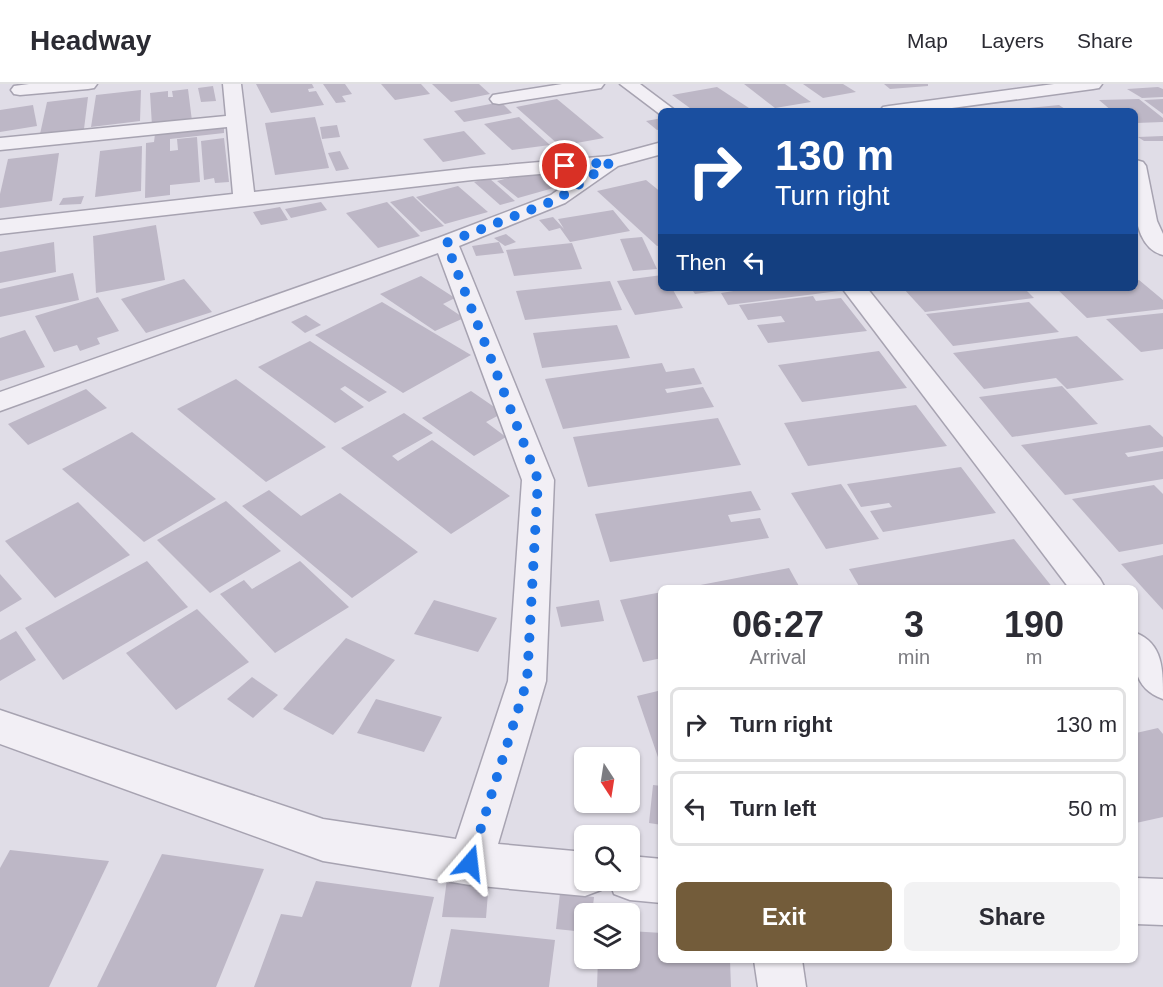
<!DOCTYPE html>
<style>
body{margin:0;font-family:Arial,sans-serif;background:#f2f2f3;color:#2b2b33;height:100vh;display:flex;flex-direction:column;font-size:22px;white-space:nowrap}
*{box-sizing:border-box;margin:0}
p{font-size:20px;color:#7c7c81}
.icon{flex:none;width:33px;height:33px;fill:none;stroke:currentColor;stroke-width:2;stroke-linecap:round;stroke-linejoin:round}
.map{position:relative;flex:1;overflow:hidden}
.sheet{position:absolute;left:658px;top:501px;width:480px;height:378px;display:flex;flex-direction:column;background:#fff;border-radius:9px;box-shadow:0 2px 4px #0004}
.sheet>*{flex:none}
.top-card{position:absolute;left:658px;top:24px;width:480px;height:183px;border-radius:9px;box-shadow:0 2px 4px #0004;background:#1a4fa0;color:#fff;overflow:hidden}
.needle{width:39px;rotate:168deg}
.tools{position:absolute;left:574px;top:663px;display:grid;gap:12px}
.tools a{display:grid;place-items:center;width:66px;height:66px;border-radius:9px;background:#fff;box-shadow:0 2px 4px #0004;font-size:30px}
.pin{position:absolute;display:grid;place-items:center;width:51px;height:51px;color:#fff;margin:-26px;border:3px solid #fff;border-radius:50%;box-shadow:0 2px 6px #0007}
.me{position:absolute;width:66px;margin:-33px;rotate:17deg;stroke-linejoin:round;filter:drop-shadow(0 0 4px #0008)}
.turn{display:flex;align-items:center;gap:21px;height:126px;padding:0 18px;font-size:27px}
.turn .icon{width:78px;height:78px;stroke-width:2.5}
.turn b{display:block;font-size:42px;line-height:51px}
.then{display:flex;align-items:center;height:57px;padding:0 18px;background:#0003;gap:12px;font-size:22px}
.eta{display:flex;justify-content:space-evenly;align-items:center;height:102px;text-align:center}
.eta b{font-size:36px;font-weight:700;line-height:42px}
.button{display:flex;gap:12px;margin-top:auto;padding:12px 18px}
.button a{flex:1;height:69px;border-radius:9px;background:#735c3a;color:#fff;font-size:24px;font-weight:700;line-height:69px;text-align:center}
.button a+a{background:#f2f2f3;color:#2b2b33}
ul{padding:0;list-style:none}
li{display:flex;align-items:center;gap:18px;height:75px;margin:0 12px 9px;padding:0 6px;border:3px solid #e1e1e2;border-radius:9px}
li div{flex:1}
li b{display:block;font-size:22px}
li em{font-style:normal}
header{display:flex;align-items:center;gap:36px;box-sizing:border-box;height:84px;padding:0 30px;background:#fff;border-bottom:2px solid #e1e1e2}
header strong{font-size:28px}
nav{display:flex;gap:33px;margin-inline-start:auto;font-size:21px}
.map>svg:first-child{display:block}
</style>
<header>
<strong>Headway</strong>
<nav><a>Map</a><a>Layers</a><a>Share</a></nav>
</header>
<div class="map">
<svg width="1163" height="903" viewBox="0 0 1163 903">
<rect width="100%" height="100%" fill="#e0dde7"/>
<g fill="#bdb7c6">
<polygon points="256,0 312,0 314,4 308,5 309,8 316,7 324,21 271,29"/>
<polygon points="323,0 345,0 352,10 342,12 346,18 336,19"/>
<polygon points="381,0 421,0 430,10 395,16"/>
<polygon points="432,0 479,0 490,10 451,18"/>
<polygon points="744,0 785,0 811,18 775,24"/>
<polygon points="803,0 843,0 856,8 823,14"/>
<polygon points="884,0 928,0 928,2 890,5"/>
<polygon points="213,2 216,17 201,18 198,4"/>
<polygon points="717,3 752,26 694,27 672,11"/>
<polygon points="1158,3 1163,5 1163,13 1142,14 1127,5"/>
<polygon points="188,5 192,37 152,42 150,9 168,7 168,13 173,13 172,7"/>
<polygon points="141,6 140,37 91,43 96,11"/>
<polygon points="88,13 84,45 40,50 47,18"/>
<polygon points="557,15 604,54 560,62 516,23"/>
<polygon points="1139,15 1163,34 1163,38 1136,39 1136,27 1112,27 1099,16"/>
<polygon points="1163,15 1163,30 1144,16"/>
<polygon points="501,18 512,29 464,38 454,27"/>
<polygon points="33,21 37,42 0,48 0,26"/>
<polygon points="1059,21 1068,27 1022,27 1019,25"/>
<polygon points="315,33 329,84 275,91 265,39"/>
<polygon points="519,33 550,61 512,66 484,40"/>
<polygon points="662,34 662,45 657,46 646,37"/>
<polygon points="337,41 340,53 322,55 320,43"/>
<polygon points="224,43 224,49 170,55 170,67 178,66 177,55 197,53 200,98 170,101 170,111 145,114 146,59 154,58 155,50"/>
<polygon points="464,47 486,70 443,78 423,55"/>
<polygon points="1163,52 1163,57 1144,57 1138,53"/>
<polygon points="224,54 229,98 215,99 214,94 204,96 201,57"/>
<polygon points="142,62 141,107 95,113 100,67"/>
<polygon points="340,67 349,85 336,87 328,69"/>
<polygon points="59,69 52,117 0,124 0,110 8,75"/>
<polygon points="535,87 557,103 518,114 497,97"/>
<polygon points="489,94 515,117 500,121 474,98"/>
<polygon points="646,96 662,109 662,161 657,162 597,107"/>
<polygon points="458,102 488,128 445,140 416,113"/>
<polygon points="84,112 81,120 59,121 63,114"/>
<polygon points="413,112 444,142 421,148 390,118"/>
<polygon points="321,118 327,126 291,134 285,125"/>
<polygon points="387,118 420,152 378,164 346,129"/>
<polygon points="280,123 288,136 261,141 253,128"/>
<polygon points="613,126 630,147 570,158 560,144 549,147 539,136 553,133 564,145 558,135"/>
<polygon points="156,141 165,196 96,209 93,152"/>
<polygon points="506,150 516,158 505,162 494,154"/>
<polygon points="642,153 657,185 633,187 620,155"/>
<polygon points="54,158 56,188 0,199 0,168"/>
<polygon points="499,158 504,169 476,172 472,162"/>
<polygon points="572,159 582,185 514,192 506,166"/>
<polygon points="73,189 79,216 0,233 0,205"/>
<polygon points="662,191 662,204 672,204 683,224 635,231 617,197"/>
<polygon points="421,192 455,214 443,220 464,234 435,247 380,210"/>
<polygon points="184,195 212,228 146,249 121,215"/>
<polygon points="1139,196 1163,216 1163,225 1087,234 1057,205 1136,204 1136,197"/>
<polygon points="610,197 622,226 525,236 516,207"/>
<polygon points="691,204 730,204 730,205 695,210"/>
<polygon points="752,204 836,204 839,207 728,221 721,209"/>
<polygon points="903,204 1024,204 1034,214 925,228"/>
<polygon points="813,212 816,217 841,214 867,247 768,259 757,241 785,238 781,232 748,236 739,221"/>
<polygon points="98,213 119,247 97,254 100,260 80,267 77,261 54,268 35,232"/>
<polygon points="382,218 471,271 403,309 315,251"/>
<polygon points="1029,218 1059,248 953,262 926,230"/>
<polygon points="1163,229 1163,265 1141,268 1106,235"/>
<polygon points="306,231 321,241 305,249 291,238"/>
<polygon points="617,241 630,274 542,284 533,249"/>
<polygon points="25,246 45,283 0,297 0,254"/>
<polygon points="1077,252 1124,296 1067,305 1056,294 984,305 953,269"/>
<polygon points="310,257 387,308 369,318 345,302 340,305 364,323 335,339 258,283"/>
<polygon points="879,267 907,304 802,318 778,281"/>
<polygon points="662,279 666,288 694,284 702,300 665,305 667,309 703,303 714,323 563,345 545,295"/>
<polygon points="236,295 326,363 266,398 177,325"/>
<polygon points="1062,302 1098,340 1012,353 979,313"/>
<polygon points="86,305 107,324 28,361 8,340"/>
<polygon points="471,307 503,329 486,338 506,353 474,372 422,334"/>
<polygon points="916,321 947,362 808,382 784,339"/>
<polygon points="404,329 433,349 392,372 398,377 432,356 510,412 451,450 341,364"/>
<polygon points="718,334 741,381 588,403 573,353"/>
<polygon points="1150,341 1163,353 1163,363 1125,369 1128,373 1163,367 1163,395 1065,411 1021,361"/>
<polygon points="132,348 216,415 144,458 62,385"/>
<polygon points="961,383 996,429 883,448 870,427 892,423 889,419 861,423 847,400"/>
<polygon points="841,400 879,455 826,465 791,409"/>
<polygon points="1154,401 1163,410 1163,460 1119,468 1072,415"/>
<polygon points="269,406 301,432 340,409 418,468 352,514 242,422"/>
<polygon points="751,407 761,426 728,431 731,438 760,434 769,454 610,478 595,430"/>
<polygon points="226,417 281,467 210,509 157,456"/>
<polygon points="78,418 130,471 55,514 5,457"/>
<polygon points="1014,455 1053,504 860,504 849,485"/>
<polygon points="1163,471 1163,526 1121,480"/>
<polygon points="147,477 188,523 63,596 25,544"/>
<polygon points="300,477 349,523 275,569 220,510 244,496 252,505"/>
<polygon points="789,484 800,504 690,504 690,503"/>
<polygon points="0,490 22,515 0,528"/>
<polygon points="662,508 662,574 643,578 620,516"/>
<polygon points="434,516 497,534 478,568 414,550"/>
<polygon points="599,516 604,537 561,543 556,523"/>
<polygon points="197,525 249,578 176,626 126,569"/>
<polygon points="16,547 36,576 0,597 0,556"/>
<polygon points="346,554 395,576 333,651 283,625"/>
<polygon points="252,593 278,611 253,634 227,615"/>
<polygon points="662,606 662,681 661,682 637,612"/>
<polygon points="376,615 442,633 424,668 357,649"/>
<polygon points="1158,644 1163,650 1163,733 1136,739 1136,649"/>
<polygon points="653,701 662,702 662,741 649,739"/>
<polygon points="10,766 109,777 49,903 0,903 0,784"/>
<polygon points="162,770 264,785 216,903 97,903"/>
<polygon points="447,795 489,796 486,834 442,833"/>
<polygon points="316,797 434,813 411,903 254,903 281,830 302,833"/>
<polygon points="560,809 594,813 592,830 585,830 585,848 556,845"/>
<polygon points="451,845 555,856 549,903 439,903"/>
<polygon points="630,847 662,849 662,876 730,876 731,903 597,903 598,874 630,874"/>
</g>
<g fill="none" stroke-linecap="round" stroke-linejoin="round">
<g stroke="#a7a3b1" stroke-width="3">
<g id="minor">
<polygon points="29,0 97,0 94,4 88,5 20,11 14,10 11,6 14,2"/>
<polygon points="223,0 241,0 254,108 472,84 610,72 662,58 662,70 618,82 565,119 459,162 554,396 546,597 498,760 585,768 585,796 605,796 601,806 585,812 470,801 323,777 0,660 0,626 323,735 456,755 508,597 522,396 438,169 0,327 0,308 438,154 551,111 586,86 472,96 0,150 0,136 233,110 227,43 0,66 0,54 226,32"/>
<polygon points="562,0 604,0 601,4 595,5 499,20 493,19 490,15 493,11 499,10"/>
<polygon points="620,0 640,0 676,27 662,27 661,31"/>
<polygon points="1054,0 1102,0 1099,4 1093,5 930,27 880,27 883,23 889,22"/>
<path d="M1136 76 1143 78 1146 82 1157 137 1163 150V171C1129 162 1133 103 1136 76Z"/>
<polygon points="842,204 867,204 1100,495 1105,504 1069,504"/>
<path d="M1136 549C1163 560 1163 585 1163 615 1132 604 1133 578 1136 549Z"/>
<polygon points="630,772 662,775 662,819 630,816 614,810 609,796 630,796"/>
<polygon points="1136,794 1163,795 1163,841 1136,840"/>
<polygon points="754,876 802,876 806,903 758,903"/>
</g>
</g>
<use href="#minor" fill="#f2eff5" fill-rule="evenodd"/>
</g>
<g fill="none" stroke-linecap="round" stroke-linejoin="round">
<polyline stroke="#1a73e8" stroke-width="10" stroke-dasharray="0 18" points="470,779 527,597 538,396 446,159 558,115 611,78 565,82"/>
</g>
</svg>
<div class="tools">
<a><svg class="needle" viewBox="-14 -14 28 28"><path d="M0-13l5 13h-10z" fill="#e53935"/><path d="M0 13l5-13h-10z" fill="#7c7c81"/></svg></a>
<a><svg class="icon" aria-label="search" viewBox="0 0 24 24"><circle cx="10" cy="10" r="6"/><path d="M15 15l6 6"/></svg></a>
<a><svg class="icon" aria-label="layers" viewBox="0 0 24 24"><path d="M12 4l9 5-9 5-9-5zM3 14l9 5 9-5"/></svg></a>
</div>
<div class="pin" style="left:565px;top:82px;background:#d93025"><svg class="icon" aria-label="arrive" viewBox="0 0 24 24"><path d="M6 21V4h12l-3 4 3 4H6"/></svg></div>
<svg class="me" style="left:470px;top:779px" viewBox="-20 -20 40 40"><path d="M0-17L14 15 0 8-14 15z" fill="#1a73e8" stroke="#fff" stroke-width="4"/></svg>
<div class="top-card">
<div class="turn"><svg class="icon" aria-label="right" viewBox="0 0 24 24"><path d="M7 20v-9h11M14 6l5 5-5 5"/></svg><div><b>130 m</b>Turn right</div></div>
<div class="then">Then<svg class="icon" aria-label="left" viewBox="0 0 24 24"><path d="M17 20v-9H6M10 6l-5 5 5 5"/></svg></div>
</div>
<section class="sheet">
<div class="eta">
<div><b>06:27</b><p>Arrival</p></div>
<div><b>3</b><p>min</p></div>
<div><b>190</b><p>m</p></div>
</div>
<ul>
<li><svg class="icon" aria-label="right" viewBox="0 0 24 24"><path d="M7 20v-9h11M14 6l5 5-5 5"/></svg><div><b>Turn right</b></div><em>130 m</em></li>
<li><svg class="icon" aria-label="left" viewBox="0 0 24 24"><path d="M17 20v-9H6M10 6l-5 5 5 5"/></svg><div><b>Turn left</b></div><em>50 m</em></li>
</ul>
<div class="button"><a>Exit</a><a>Share</a></div>
</section>
</div>
